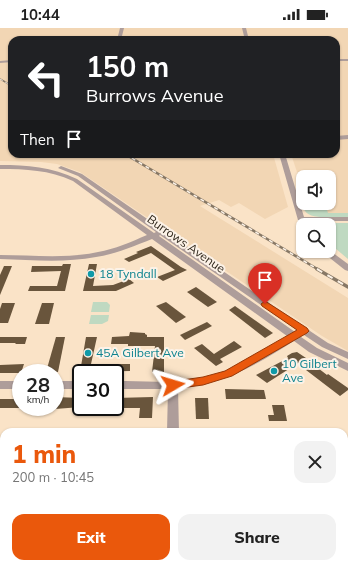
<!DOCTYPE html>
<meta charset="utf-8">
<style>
body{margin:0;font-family:Mulish,sans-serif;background:#f2f2f2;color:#222;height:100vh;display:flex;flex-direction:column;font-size:15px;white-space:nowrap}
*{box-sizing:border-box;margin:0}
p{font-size:13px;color:#767676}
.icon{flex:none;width:22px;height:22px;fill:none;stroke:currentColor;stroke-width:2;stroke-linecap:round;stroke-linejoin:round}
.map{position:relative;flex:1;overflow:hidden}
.details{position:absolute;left:0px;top:400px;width:348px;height:140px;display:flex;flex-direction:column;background:#fff;border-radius:12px 12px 0 0;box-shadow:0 1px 3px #0004}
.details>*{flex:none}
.hud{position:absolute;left:8px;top:8px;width:332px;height:122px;border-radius:12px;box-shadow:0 1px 3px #0004;background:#202124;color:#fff;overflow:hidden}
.fabs{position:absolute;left:296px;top:142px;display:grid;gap:8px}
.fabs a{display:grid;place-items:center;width:40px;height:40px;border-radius:8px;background:#fff;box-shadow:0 1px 3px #0004;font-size:20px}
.speed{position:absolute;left:12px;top:336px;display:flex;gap:8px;font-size:20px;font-weight:700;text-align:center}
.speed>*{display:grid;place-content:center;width:52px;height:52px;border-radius:50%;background:#fff;box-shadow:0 1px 3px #0004;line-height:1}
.speed small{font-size:10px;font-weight:400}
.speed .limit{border:2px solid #111;border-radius:6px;background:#fff;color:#111}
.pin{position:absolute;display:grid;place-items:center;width:34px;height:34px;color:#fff;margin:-41px -17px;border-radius:50% 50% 50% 0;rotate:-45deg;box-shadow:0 0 4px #0007}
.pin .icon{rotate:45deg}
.me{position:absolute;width:44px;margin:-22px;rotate:83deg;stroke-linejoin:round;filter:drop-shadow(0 0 3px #0008)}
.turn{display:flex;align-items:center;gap:14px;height:84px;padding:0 12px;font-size:18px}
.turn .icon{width:52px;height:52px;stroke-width:2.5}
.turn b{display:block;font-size:28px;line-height:34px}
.then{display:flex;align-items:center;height:38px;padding:0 12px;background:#0003;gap:8px;font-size:15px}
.round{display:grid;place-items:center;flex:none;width:42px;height:42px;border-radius:12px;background:#f2f2f2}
.head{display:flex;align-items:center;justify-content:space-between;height:68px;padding:0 12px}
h1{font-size:24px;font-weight:800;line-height:30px;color:#ea580c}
.action{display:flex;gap:8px;margin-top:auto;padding:8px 12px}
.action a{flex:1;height:46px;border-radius:12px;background:#ea580c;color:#fff;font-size:16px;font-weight:800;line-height:46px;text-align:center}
.action a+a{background:#f2f2f2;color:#222}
.status{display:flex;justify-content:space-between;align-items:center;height:28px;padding:0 20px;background:#fff;direction:ltr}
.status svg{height:11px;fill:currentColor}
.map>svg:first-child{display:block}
</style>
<div class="status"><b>10:44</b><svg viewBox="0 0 49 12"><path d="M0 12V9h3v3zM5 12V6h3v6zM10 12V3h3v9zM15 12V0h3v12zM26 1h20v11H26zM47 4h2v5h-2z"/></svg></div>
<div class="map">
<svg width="348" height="540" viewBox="0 0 348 540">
<rect width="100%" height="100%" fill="#fae3c7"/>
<polygon fill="#f2d6b4" points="0,0 348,0 348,186 317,187 307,175 329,175 329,149 303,149 303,162 291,126 336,126 336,12 12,12 12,126 273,126 288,179 265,191 239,175 231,179 219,172 200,178 348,270 348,323 322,308 80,144 57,136 41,134 0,133"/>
<g fill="#bfd9c1">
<path d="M303 159V175H324L325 177H320L322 182H327L328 185H348V189C338 189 310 192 305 183 301 177 300 168 298 161Z"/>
<polygon points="312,195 348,195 348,231 329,215 329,197 314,197"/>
<polygon points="93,274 107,274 110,277 109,284 91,284"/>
<polygon points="91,287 109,287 108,293 102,296 89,296"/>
</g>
<g fill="#69553c">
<polygon points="151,218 181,239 187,242 163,253 157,249 175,242 151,225 129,234 124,231 138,225 136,224"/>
<polygon points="63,236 71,236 65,263 28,263 30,258 57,258 61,243 31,244 32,238 62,238"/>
<polygon points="89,236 97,236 93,258 113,257 129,251 134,255 116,263 83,263"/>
<polygon points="4,238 12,238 0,267 0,247"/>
<polygon points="196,259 217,274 208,279 187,264"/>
<polygon points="166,274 186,289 176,295 156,278"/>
<polygon points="2,275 15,275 8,295 0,295 0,281"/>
<polygon points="42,275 54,275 49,296 35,296"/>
<polygon points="235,278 273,305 265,310 229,282"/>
<polygon points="207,294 212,298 185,312 180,307"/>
<polygon points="130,304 145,305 145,306 147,307 147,309 164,309 164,344 152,344 155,318 128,318 128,316 111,316 112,309 129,308"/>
<polygon points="0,309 27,309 25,316 15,316 16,315 0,315"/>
<polygon points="56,309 65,309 58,344 46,344"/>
<polygon points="86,309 97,309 91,336 130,336 130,343 80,344"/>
<polygon points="234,313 242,319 220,331 223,334 216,338 194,320 202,316 214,326"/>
<polygon points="297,324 306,330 267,355 256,347 288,330 287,328 292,325"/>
<polygon points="24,336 21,345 0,345 0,337"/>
<polygon points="314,337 327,347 328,346 348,360 348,362 340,368 306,342"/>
<polygon points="225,361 264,362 266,371 226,371"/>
<polygon points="55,369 81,370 81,379 55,381"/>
<polygon points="153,369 152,390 139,390 140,380 115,380 115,370"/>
<polygon points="195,370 208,370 209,391 196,391"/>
<rect x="0" y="371" width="21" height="9"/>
<polygon points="272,377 284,377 287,393 269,393 268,387 274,387"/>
</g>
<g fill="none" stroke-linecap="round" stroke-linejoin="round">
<g fill="#ae9d9a" fill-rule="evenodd">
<polygon points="120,0 124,0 121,12 117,12"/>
<polygon points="242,0 246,0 249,12 245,12"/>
<rect x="336" y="31" width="12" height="2"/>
<polygon points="12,32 12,34 0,35 0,33"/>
<polygon points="348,107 348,111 336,112 336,108"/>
<polygon points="279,126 285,126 304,189 348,189 348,193 306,193 307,197 303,197 303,199 300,199"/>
<path d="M0 137C27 137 52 139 77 151L154 205 156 204 78 148 58 140 61 138 82 146 307 301 328 315 348 324V331L322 319 301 305V309L317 320 348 335V343L309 324 294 313C258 336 222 357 178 360L179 404H167L168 361H115V353C149 353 186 357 219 345 244 336 266 322 287 308L152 211C134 218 116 226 96 229 65 235 32 232 0 231V227C32 227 66 231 98 224 115 221 131 214 147 207L73 153C49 142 26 141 0 141ZM160 207 300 304H295L159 208Z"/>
<polygon points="329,222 348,236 348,243 345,242 321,223"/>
<rect x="0" y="353" width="21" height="8"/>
<rect x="55" y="353" width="26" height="8"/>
<rect x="0" y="445" width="4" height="10"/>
<rect x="344" y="447" width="4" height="10"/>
<rect x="164" y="536" width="14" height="4"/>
</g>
<g stroke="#877866" stroke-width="1.5">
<polyline id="rail-far2" points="0,51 12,58"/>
</g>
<g stroke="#877866" stroke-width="2.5">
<polyline id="rail-far1" points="125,126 319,242"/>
</g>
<g stroke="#877866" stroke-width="3.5">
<polyline id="rail" points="317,241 348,259"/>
</g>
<use href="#rail-far2" stroke="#fcf2e7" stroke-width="1" stroke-dasharray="3" stroke-linecap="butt"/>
<use href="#rail-far1" stroke="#fcf2e7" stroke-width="1.5" stroke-dasharray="4" stroke-linecap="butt"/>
<use href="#rail" stroke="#fcf2e7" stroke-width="2" stroke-dasharray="6" stroke-linecap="butt"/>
</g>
<polygon fill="#ea580c" stroke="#983908" points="265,273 307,300 309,303 307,305 232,348 203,357 173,361 169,360 167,357 169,354 203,349 225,343 297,302 262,278 261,276"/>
<g fill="#0f9aa8" stroke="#fcf2e7" stroke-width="1.5">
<circle cx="91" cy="246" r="4"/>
<circle cx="88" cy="325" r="4"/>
<circle cx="274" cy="343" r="4"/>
</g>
<g text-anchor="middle" stroke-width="4" stroke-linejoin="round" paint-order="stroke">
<g font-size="12" fill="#2e261b" stroke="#fcf2e7">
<text transform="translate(186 216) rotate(35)" y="4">Burrows Avenue</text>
</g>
<g font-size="12" fill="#0d838f" stroke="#fcf2e7" text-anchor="start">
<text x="99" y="250">18 Tyndall</text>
<text x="96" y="329">45A Gilbert Ave</text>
<text x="282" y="340">10 Gilbert<tspan x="282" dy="14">Ave</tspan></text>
</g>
</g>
</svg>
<div class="fabs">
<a><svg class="icon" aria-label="sound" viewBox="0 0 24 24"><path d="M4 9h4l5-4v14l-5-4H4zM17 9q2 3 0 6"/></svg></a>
<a><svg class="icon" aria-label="search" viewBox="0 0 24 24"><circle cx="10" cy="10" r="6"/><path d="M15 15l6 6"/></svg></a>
</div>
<div class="speed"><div>28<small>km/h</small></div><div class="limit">30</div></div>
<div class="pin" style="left:265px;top:276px;background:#d93025"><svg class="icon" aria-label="arrive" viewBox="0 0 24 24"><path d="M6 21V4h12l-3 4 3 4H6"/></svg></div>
<svg class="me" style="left:173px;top:357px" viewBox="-20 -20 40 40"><path d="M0-17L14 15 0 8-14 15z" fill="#ea580c" stroke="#fff" stroke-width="4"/></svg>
<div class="hud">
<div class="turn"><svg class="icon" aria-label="left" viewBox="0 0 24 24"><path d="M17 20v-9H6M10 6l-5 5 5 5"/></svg><div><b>150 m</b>Burrows Avenue</div></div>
<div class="then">Then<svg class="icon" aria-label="arrive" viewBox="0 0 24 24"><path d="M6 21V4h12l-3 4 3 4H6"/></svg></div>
</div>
<section class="details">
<div class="head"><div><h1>1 min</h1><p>200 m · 10:45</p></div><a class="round"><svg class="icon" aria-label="close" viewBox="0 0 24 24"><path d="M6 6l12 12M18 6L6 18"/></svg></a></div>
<div class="action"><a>Exit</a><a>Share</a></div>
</section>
</div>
